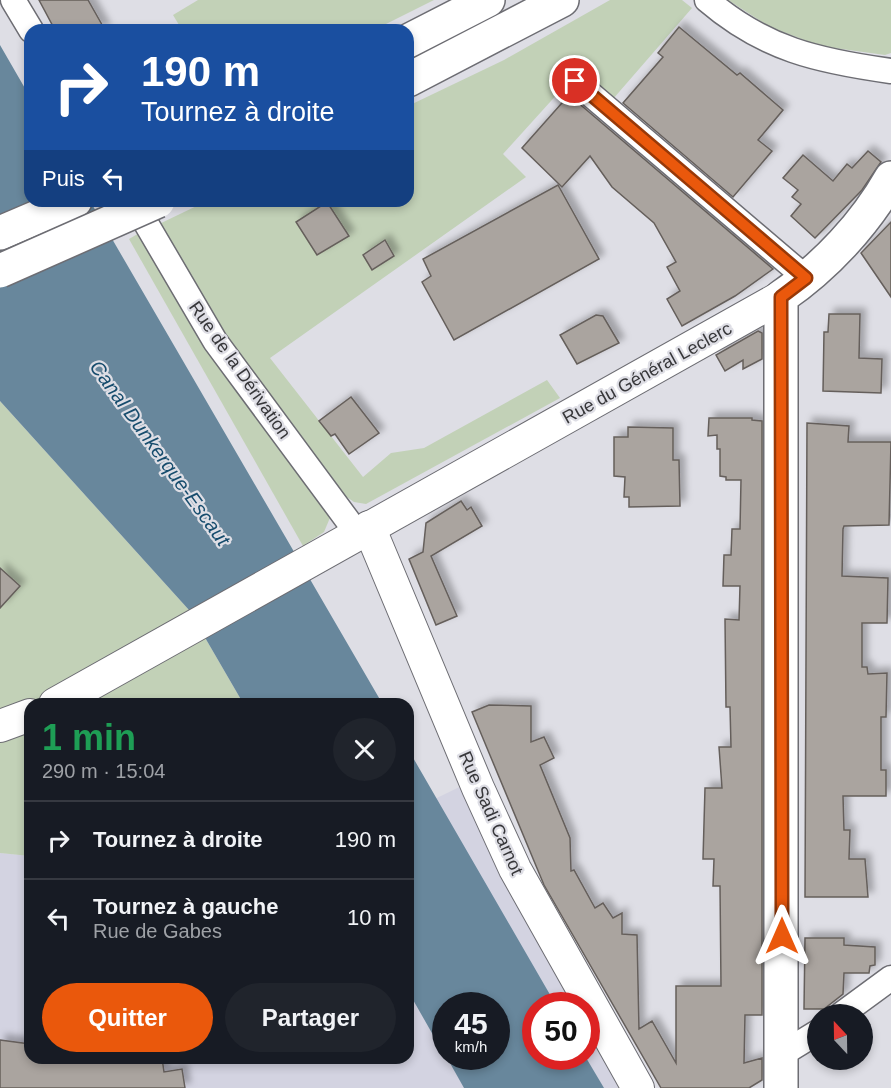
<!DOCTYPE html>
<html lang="fr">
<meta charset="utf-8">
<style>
body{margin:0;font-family:Helvetica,sans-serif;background:#20242c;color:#f1f3f6;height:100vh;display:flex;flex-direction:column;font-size:22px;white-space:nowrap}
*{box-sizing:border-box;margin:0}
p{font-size:20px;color:#9ea1a6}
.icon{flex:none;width:33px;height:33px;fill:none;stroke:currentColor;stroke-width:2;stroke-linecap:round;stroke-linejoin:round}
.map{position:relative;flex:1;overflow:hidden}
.panel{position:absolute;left:24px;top:698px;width:390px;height:366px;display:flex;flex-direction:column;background:#171b24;border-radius:18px;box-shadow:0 3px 9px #0003}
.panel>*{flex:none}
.hud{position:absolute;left:24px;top:24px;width:390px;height:183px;border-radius:18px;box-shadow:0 3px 9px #0003;background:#1a4fa0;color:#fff;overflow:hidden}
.needle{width:39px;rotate:338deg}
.buttons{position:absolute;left:807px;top:1004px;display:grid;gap:12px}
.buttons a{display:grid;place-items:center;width:66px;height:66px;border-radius:50%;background:#171b24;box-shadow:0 3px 9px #0003;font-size:30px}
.speed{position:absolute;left:432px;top:992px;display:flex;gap:12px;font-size:30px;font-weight:700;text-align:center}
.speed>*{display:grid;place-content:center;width:78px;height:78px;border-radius:50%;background:#171b24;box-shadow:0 3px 9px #0003;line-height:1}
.speed small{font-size:15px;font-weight:400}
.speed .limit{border:9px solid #d22;background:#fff;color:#111}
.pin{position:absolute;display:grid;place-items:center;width:51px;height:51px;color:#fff;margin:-26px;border:3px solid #fff;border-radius:50%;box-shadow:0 2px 6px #0007}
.me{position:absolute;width:66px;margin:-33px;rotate:0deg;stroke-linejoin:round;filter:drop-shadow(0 0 4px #0008)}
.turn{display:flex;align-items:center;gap:21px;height:126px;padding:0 18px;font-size:27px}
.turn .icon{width:78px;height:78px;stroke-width:2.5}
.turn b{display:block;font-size:42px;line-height:51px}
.then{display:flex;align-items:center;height:57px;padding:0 18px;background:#0003;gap:12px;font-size:22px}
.round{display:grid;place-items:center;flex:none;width:63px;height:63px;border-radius:32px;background:#20242c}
.headline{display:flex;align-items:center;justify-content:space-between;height:102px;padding:0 18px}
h1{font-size:36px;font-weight:700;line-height:45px;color:#1e9e55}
.button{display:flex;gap:12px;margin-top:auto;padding:12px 18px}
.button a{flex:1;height:69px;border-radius:36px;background:#ea580c;color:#fff;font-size:24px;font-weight:700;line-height:69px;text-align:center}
.button a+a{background:#20242c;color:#f1f3f6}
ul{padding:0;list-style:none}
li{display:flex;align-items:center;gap:18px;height:78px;padding:0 18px;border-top:2px solid #363941}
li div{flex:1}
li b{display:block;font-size:22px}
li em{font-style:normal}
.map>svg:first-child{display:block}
</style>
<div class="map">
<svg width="891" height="1088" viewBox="0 0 891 1088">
<defs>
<filter id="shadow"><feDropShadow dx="5.5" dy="-5.5" stdDeviation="3" flood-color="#0004"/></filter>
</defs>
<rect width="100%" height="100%" fill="#dedee5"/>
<path fill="#d3d3e1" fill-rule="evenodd" d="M480 777 647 1088H0V853L30 856V1058H408V812ZM446 1005H496V1056H446ZM536 1005H586V1056H536Z"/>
<g fill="#c2d1b7">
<polygon points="198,0 434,0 374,30 182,30 173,15"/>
<polygon points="610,0 682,0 692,8 613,99 579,70 503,154 526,177 270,358 363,477 391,453 424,448 547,380 560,398 366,504 354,502 334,488 246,375 155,226 207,201 408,201 408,106 504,60"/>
<polygon points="728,0 891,0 891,53 885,55 820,46 770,27"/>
<polygon points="141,232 332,513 324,532 303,546 129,239"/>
<polygon points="0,401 189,610 243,703 30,704 30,856 0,853"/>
</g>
<g fill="#68879c">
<polygon points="0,45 30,97 30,201 90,201 382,703 243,703 189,610 0,401"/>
<polygon points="408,749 556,1005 536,1005 536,1056 585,1056 604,1088 464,1088 446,1056 496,1056 496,1005 446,1005 445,1056 408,991"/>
</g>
<g fill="#aaa49f" stroke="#655f5b" stroke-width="1.5" filter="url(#shadow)">
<polygon points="39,0 88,0 105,30 55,30"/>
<polygon points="679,27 737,75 740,73 783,110 758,140 772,151 733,197 623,103 663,57 658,53"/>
<polygon points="569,95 773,269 735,296 682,326 667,299 680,291 667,267 676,262 654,223 612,187 590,156 562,187 522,148"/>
<polygon points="868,151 881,162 862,190 815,238 791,216 801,204 792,197 798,190 783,178 803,155 833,181 847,164 852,168"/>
<polygon points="558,185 599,259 454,340 422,282 431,276 423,259"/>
<polygon points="327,202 349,236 317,255 296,222"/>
<polygon points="891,222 891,297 861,253"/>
<polygon points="385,240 394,256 372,270 363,255"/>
<polygon points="829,314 860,314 859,358 882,359 881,393 823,391 824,332 828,332"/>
<polygon points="596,315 603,316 619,343 577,364 560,335"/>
<polygon points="758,331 762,333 762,359 743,369 743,360 725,371 716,355"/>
<polygon points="351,397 379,433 349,454 335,434 331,436 319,421"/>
<polygon points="709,418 752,418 752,420 762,421 762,1015 745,1015 744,1063 762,1058 762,1080 749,1088 661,1088 544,885 472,712 489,705 531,706 531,742 544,737 554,758 540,765 570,838 571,871 574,870 595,908 603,903 613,918 622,913 622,934 637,935 639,1029 652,1021 676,1063 676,986 721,986 720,886 713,886 714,859 703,859 705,788 722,788 719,747 731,747 730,707 726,707 725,619 739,620 740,586 723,586 724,555 731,555 732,529 740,529 741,480 726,480 726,477 720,476 720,449 717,449 717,435 708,436"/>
<polygon points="807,423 849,426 848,442 891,442 889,525 844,526 843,529 842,576 888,578 887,623 862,623 862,667 867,667 868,674 887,673 886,717 881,717 881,770 886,770 886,796 843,796 844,830 850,830 849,859 865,859 868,897 805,897"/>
<polygon points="628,427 673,428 673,460 679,460 680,506 629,507 629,497 624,497 625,477 614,476 614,437 628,437"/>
<polygon points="461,501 467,510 471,507 482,526 431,556 457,616 436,625 409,559 423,552 426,523"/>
<polygon points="0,568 20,586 0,608"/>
<polygon points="805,938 844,938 844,945 875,947 875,965 870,966 869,973 844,973 843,994 824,1009 804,1009"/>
<polygon points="0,1040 30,1044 30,1058 162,1058 164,1072 182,1069 185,1088 0,1088"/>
</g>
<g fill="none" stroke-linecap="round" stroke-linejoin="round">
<g stroke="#6d6d73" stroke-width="27">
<g id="minor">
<polyline points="13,0 31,30"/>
<path d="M707 0C764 49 818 61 891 71"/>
<polyline points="575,81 806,278"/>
<polyline points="133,201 215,341 357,533"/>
<polyline points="842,1014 891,978"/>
<polyline points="782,1054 818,1032"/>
</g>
</g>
<g stroke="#6d6d73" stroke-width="34">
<g id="tertiary">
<polyline points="369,527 478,788 515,869 638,1088"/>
<polyline points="55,704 781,297"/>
<polyline points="0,726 30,715"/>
</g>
</g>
<g stroke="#6d6d73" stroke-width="36">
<path id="secondary" d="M781 1088V297C825 267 865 224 891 178"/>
</g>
<g stroke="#6d6d73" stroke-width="36">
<g id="motorway">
<polyline points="408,41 488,0"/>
<polyline points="408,80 562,0"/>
<polyline points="0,233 75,201"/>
</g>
</g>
<use href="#minor" stroke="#fff" stroke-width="24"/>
<use href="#tertiary" stroke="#fff" stroke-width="32"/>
<use href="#secondary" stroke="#fff" stroke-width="33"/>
<use href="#motorway" stroke="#fff" stroke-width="33"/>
<g stroke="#6d6d73" stroke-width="36" stroke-linecap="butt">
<polyline id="motorway-bridge" points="0,271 158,201"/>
</g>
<use href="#motorway-bridge" stroke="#fff" stroke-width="33"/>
</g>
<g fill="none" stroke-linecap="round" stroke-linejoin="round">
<g stroke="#983908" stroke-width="15">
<polyline id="route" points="575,81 806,278 781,297 782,936"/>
</g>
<use href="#route" stroke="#ea580c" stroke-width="10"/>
</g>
<g text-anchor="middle" stroke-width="4.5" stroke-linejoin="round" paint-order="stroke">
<g font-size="18" fill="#37373a" stroke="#dedee5">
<text transform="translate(240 370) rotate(55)" y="6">Rue de la Dérivation</text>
<text transform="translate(647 373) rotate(-29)" y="6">Rue du Général Leclerc</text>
<text transform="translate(491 813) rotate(66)" y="6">Rue Sadi Carnot</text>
</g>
<g font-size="20" font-style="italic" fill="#164c6d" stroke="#dedee5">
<text transform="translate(160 453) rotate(54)" y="7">Canal Dunkerque-Escaut</text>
</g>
</g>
</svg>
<div class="buttons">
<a><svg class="needle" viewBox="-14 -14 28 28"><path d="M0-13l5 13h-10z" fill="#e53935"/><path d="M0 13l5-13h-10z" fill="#9ea1a6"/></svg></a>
</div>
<div class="speed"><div>45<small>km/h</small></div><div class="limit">50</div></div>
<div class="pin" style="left:575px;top:81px;background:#d93025"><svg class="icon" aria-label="arrive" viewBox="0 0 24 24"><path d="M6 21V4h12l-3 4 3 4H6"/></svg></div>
<svg class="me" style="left:782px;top:936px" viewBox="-20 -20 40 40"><path d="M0-17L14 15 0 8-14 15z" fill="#ea580c" stroke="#fff" stroke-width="4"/></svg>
<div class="hud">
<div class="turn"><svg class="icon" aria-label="right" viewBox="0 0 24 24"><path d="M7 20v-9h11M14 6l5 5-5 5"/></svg><div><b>190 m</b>Tournez à droite</div></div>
<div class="then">Puis<svg class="icon" aria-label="left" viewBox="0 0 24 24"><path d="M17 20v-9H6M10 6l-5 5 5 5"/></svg></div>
</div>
<section class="panel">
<div class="headline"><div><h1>1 min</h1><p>290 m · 15:04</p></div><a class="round"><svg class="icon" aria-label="close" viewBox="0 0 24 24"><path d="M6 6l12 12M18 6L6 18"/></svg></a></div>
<ul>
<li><svg class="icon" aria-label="right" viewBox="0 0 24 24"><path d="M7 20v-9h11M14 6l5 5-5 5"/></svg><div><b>Tournez à droite</b></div><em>190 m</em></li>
<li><svg class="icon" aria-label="left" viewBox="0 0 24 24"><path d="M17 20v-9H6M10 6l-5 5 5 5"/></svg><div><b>Tournez à gauche</b><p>Rue de Gabes</p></div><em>10 m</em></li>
</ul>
<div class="button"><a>Quitter</a><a>Partager</a></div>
</section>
</div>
